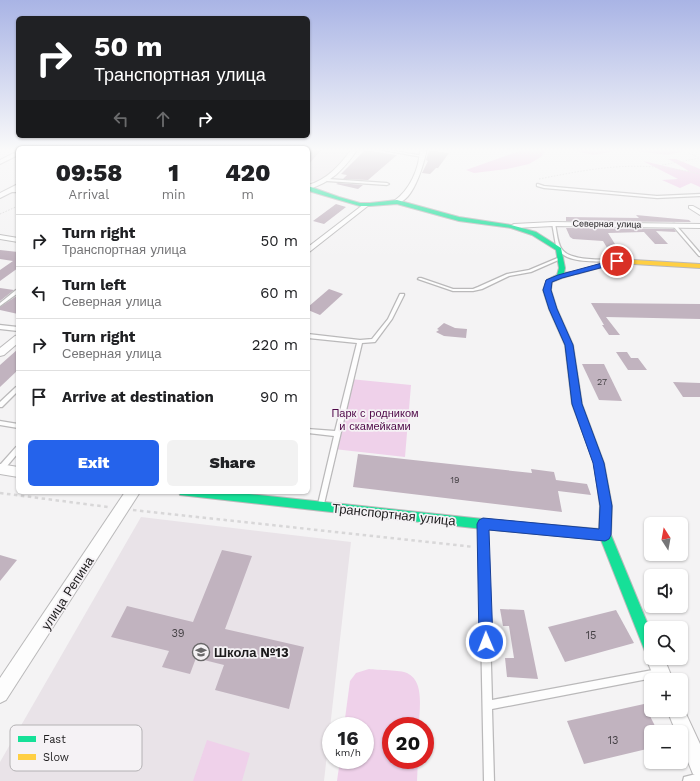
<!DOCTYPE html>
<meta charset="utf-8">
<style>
body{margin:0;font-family:"Work Sans",sans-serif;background:#f2f2f2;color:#202124;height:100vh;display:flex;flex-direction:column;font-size:15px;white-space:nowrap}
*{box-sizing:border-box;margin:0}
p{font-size:13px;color:#757577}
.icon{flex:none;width:22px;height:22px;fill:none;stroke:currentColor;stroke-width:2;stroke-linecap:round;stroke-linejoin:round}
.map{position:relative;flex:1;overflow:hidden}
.panel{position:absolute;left:16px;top:146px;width:294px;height:348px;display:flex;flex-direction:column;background:#fff;border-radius:6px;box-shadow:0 1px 3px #0004}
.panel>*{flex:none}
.banner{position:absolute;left:16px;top:16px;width:294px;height:122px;border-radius:6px;box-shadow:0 1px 3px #0004;background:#202124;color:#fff;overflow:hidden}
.needle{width:26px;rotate:349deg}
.tools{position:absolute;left:644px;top:517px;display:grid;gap:8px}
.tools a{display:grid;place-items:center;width:44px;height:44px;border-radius:6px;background:#fff;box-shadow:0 1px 3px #0004;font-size:20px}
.speed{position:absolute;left:322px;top:717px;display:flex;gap:8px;font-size:20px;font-weight:700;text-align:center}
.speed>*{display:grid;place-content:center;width:52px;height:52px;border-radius:50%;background:#fff;box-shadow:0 1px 3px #0004;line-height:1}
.speed small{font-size:10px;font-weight:400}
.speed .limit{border:6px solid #d22;background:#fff;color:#111}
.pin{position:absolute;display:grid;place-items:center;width:34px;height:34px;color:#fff;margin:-17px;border:2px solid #fff;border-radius:50%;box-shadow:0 1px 4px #0007}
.me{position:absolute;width:44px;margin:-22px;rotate:359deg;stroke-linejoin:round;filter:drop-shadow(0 0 3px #0008)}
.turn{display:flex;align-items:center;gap:14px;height:84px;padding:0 12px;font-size:18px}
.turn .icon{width:52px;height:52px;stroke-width:2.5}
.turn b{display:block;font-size:28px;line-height:34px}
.lanes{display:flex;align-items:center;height:38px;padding:0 12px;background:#0003;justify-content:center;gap:20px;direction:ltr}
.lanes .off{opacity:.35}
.eta{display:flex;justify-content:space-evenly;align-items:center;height:68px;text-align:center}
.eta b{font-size:24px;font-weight:800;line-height:28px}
.action{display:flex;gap:8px;margin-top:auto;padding:8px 12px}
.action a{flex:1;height:46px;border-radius:6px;background:#2563eb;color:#fff;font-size:16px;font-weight:800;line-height:46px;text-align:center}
.action a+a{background:#f2f2f2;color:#202124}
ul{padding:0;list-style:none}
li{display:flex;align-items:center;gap:12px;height:52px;padding:0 12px;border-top:1px solid #e0e0e0}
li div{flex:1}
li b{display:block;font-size:15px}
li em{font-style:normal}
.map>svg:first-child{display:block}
</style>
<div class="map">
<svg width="700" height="781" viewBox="0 0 700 781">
<rect width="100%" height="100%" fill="#f4f3f4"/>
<g fill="#e9e3e8">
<polygon points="308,150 351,150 348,156 319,183 308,180"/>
<polygon points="141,517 351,542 324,781 0,781 0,762"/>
</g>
<g fill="#efd1ea">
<polygon points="350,379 411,385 405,457 334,449"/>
<path d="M369 669C377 670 401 670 407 673 425 681 419 710 419 726H391V760H418L417 781H337L340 760H365V726H344L350 681 356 673Z"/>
<polygon points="207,740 250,753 242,781 193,781"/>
</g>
<g fill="#edc2e6">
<polygon points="522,150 546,150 541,157 529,164 507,169 474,173 466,170"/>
<polygon points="570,150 688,150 668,155 634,151 615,151 594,155"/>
<path d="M668 159H676L700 169V187L691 183 680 188 662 180 678 179 643 161 690 172C683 167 676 163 668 159Z"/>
</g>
<g fill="#c1b3bf">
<polygon points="308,150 321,150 308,165"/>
<polygon points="365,150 397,155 368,180 343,179 347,175 341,174"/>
<polygon points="429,150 449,153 438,168 436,168 430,174 422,173 428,161 426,160"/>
<polygon points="338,183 363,185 358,189 336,184"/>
<polygon points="336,204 346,207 324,224 313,221"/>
<polygon points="636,215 689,220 691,222 566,221 566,217 639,218"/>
<polygon points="566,228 674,229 676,232 656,231 668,244 655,244 644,232 608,233 620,252 609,251 603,241 573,239 570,237"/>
<polygon points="0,250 18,252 18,268 0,281 0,270 13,261 0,259"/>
<polygon points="0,288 14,290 0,301"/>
<polygon points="329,289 343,294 320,315 308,310 308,307"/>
<polygon points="18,295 18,314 0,310 0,307"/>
<polygon points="591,303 700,304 700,319 606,317 620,335 609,335 602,325 604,325"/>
<polygon points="444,323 455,328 467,329 466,338 444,336 436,332 439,330 437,329"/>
<polygon points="18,349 18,370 0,387 0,365"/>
<polygon points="616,352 627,352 631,358 638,358 647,370 628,370"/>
<polygon points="582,364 604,364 622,401 599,400"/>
<polygon points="673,382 700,383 700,397 683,397"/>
<polygon points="358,454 532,473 531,469 554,472 556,480 587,484 591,495 558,491 562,512 353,487"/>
<polygon points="222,550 252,556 225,629 304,647 289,709 215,690 224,665 196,658 190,674 162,667 169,651 111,637 127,606 193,622"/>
<polygon points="0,555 17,560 0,581"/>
<polygon points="500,609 524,610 538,679 507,677 505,658 514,658 509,626 503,626"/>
<polygon points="616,610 634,643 565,662 548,627"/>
<polygon points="644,704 658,732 651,732 651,748 584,764 567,721"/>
</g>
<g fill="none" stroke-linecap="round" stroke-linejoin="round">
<g stroke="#bab9ba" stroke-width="2.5">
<g id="lane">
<polygon points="383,150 389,150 423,156 422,157"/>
<polygon points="328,179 387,183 389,184 387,185 327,181 326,180"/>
<polygon points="538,184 544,186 657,196 700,194 700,196 657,198 544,188 537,186 537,184"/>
<rect x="9" y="190" width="9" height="2"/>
<path d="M552 223 555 224C557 232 557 241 561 248 568 261 598 259 611 260L613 261 611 262C595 261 563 264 556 246Z"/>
<polygon points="673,224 675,224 700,253 700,256 699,256 673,226"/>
<polygon points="560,257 563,258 531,272 509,276 482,289 473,291 453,291 418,279 419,278 421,278 453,289 473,289 478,287 507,274 529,270"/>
<polygon points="16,290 18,290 18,293 0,306 0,303"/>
<polygon points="400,294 404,294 404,295 392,319 375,342 362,343 324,504 323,506 321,507 319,506 318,504 334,436 308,433 308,429 335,431 357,343 308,338 308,334 360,340 372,339 388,319"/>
<polygon points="0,325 18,327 18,331 0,329"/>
<polygon points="18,386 18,391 2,407 0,407 0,402 16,387"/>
<polygon points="0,421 18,424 18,428 0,425"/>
<polygon points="18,446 18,453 2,472 0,473 0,465 16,447"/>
<polygon points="483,524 485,525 487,527 492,700 658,669 661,670 662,673 661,676 658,677 492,709 494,781 484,781 479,527 481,525"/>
<polygon points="700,773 700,781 683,781 684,777"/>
</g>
</g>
<g stroke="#bab9ba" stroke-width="2">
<g id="street">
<path d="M351 150H357C344 169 331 183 308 189V185C327 180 340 165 351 150Z"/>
<path d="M420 150H426V153C423 166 412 206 394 203V201C410 190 419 169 420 150Z"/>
<polygon points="18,151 18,155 0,164 0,160"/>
<polygon points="18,184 18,189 0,198 0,193"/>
<polygon points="364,204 369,205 308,253 308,247"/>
<polygon points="689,206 693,206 700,210 700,215 689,208"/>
<polygon points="553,222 700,224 700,228 553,226 514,228 510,226 514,224"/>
<polygon points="0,235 18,238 18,242 0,239"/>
<polygon points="18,335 18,343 4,355 0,356 0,348 15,336"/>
<polygon points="0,464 18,467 18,477 0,474"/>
<polygon points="125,492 140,492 6,700 0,703 0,678"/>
<polygon points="651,651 651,658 664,658 673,680 655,680 646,658 649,652"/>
<polygon points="681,703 700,744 700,777 693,774 681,745 681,732 676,732 667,710 681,710"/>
</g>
</g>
<g stroke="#bab9ba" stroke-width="2">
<polygon id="fast" points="308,186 339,197 360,203 370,203 397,200 459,217 511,225 536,232 561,248 565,268 564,273 579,271 579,273 562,278 552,282 551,290 557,309 573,345 582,404 604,463 612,506 611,535 651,632 651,656 646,654 601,540 483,529 180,495 179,492 230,492 483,519 599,529 600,506 594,463 572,404 565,345 549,309 543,290 547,280 557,275 559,268 556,250 532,235 511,228 459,221 397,204 370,206 360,206 312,192 308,190"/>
</g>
<g stroke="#bab9ba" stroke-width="2">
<polygon id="slow" points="617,259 700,264 700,268 617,263 577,274 574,272"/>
</g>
<g stroke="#d8d7d8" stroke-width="1" stroke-dasharray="1.5 1.5" stroke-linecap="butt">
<polyline points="684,150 697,157"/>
<polyline points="662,165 700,158"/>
<path d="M539 179C599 167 640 160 700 174"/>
<polyline points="0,214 18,206"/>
</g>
<g stroke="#d8d7d8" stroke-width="2.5" stroke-dasharray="3.5 3.5" stroke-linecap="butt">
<polyline points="0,493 108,507"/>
<polyline points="133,510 474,547"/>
</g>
<use href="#lane" fill="#fdfdfd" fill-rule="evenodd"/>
<use href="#street" fill="#fdfdfd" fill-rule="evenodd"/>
<use href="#fast" fill="#16e098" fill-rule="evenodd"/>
<use href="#slow" fill="#ffcf43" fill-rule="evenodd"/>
</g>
<linearGradient id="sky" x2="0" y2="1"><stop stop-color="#a9b4e5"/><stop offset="0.58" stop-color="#fafafa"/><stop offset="1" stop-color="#fafafa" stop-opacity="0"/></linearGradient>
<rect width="700" height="259" fill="url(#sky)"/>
<polygon fill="#2563eb" stroke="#184099" points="617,259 619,260 619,263 562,278 552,282 551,290 557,309 573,345 582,404 604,463 612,506 611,535 609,539 605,541 489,530 493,642 491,647 486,649 481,647 479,642 477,524 479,520 483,518 599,529 600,506 593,463 572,404 565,345 549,309 543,290 546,280 558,275"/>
<defs>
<g id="school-ring" transform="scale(0.9)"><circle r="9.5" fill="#f5f2f5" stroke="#686768" stroke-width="1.5"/><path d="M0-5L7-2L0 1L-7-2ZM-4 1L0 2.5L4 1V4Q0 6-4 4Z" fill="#686768"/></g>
</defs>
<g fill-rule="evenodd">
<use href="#school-ring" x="201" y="652"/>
</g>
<g text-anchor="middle" stroke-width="3.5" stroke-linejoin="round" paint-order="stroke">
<g font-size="9" fill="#1d1c1d" stroke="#f5f2f5">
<text transform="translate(607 224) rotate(1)" y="3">Северная улица</text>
</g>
<g font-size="9" fill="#464246">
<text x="602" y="385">27</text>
<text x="455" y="483">19</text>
</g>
<g font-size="11" fill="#4f0948" stroke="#f5f2f5">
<text x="375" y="417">Парк с родником<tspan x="375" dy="13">и скамейками</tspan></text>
</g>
<g font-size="11" fill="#464246">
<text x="178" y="637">39</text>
<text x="591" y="639">15</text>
<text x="613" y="744">13</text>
</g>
<g font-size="13" fill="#1d1c1d" stroke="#f5f2f5">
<text transform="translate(394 514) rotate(6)" y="5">Транспортная улица</text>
<text transform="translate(67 593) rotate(-57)" y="5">улица Репина</text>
</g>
<g font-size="13" font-weight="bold" fill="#1d1c1d" stroke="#f5f2f5" text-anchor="start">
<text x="214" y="657">Школа №13</text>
</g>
</g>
<rect x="10" y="725" width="132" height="46" rx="6" fill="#f5f2f5" stroke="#b4b2b4" stroke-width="1"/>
<rect x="18" y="736" width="18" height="6" fill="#16e098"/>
<rect x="18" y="754" width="18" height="6" fill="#ffcf43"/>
<g font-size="11" fill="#1d1c1d">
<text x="43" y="743">Fast</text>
<text x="43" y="761">Slow</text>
</g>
</svg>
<div class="tools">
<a><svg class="needle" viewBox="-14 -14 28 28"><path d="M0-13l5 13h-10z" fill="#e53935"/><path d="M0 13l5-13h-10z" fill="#757577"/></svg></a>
<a><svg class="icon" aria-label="sound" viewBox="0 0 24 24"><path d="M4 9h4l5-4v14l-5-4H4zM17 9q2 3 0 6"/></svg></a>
<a><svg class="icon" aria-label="search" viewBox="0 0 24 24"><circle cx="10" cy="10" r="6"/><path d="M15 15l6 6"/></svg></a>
<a>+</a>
<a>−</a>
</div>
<div class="speed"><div>16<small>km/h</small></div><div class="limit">20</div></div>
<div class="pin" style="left:617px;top:261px;background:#d93025"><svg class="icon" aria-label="arrive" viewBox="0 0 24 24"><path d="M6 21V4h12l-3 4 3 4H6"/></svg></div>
<svg class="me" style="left:486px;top:642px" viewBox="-20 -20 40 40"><circle r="17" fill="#2563eb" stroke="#fff" stroke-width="3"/><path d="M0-11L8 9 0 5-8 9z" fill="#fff"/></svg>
<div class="banner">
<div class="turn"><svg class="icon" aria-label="right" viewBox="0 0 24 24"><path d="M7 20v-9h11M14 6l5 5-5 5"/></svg><div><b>50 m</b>Транспортная улица</div></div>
<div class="lanes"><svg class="icon off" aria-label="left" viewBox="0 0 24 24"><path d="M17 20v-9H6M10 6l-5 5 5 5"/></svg><svg class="icon off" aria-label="ahead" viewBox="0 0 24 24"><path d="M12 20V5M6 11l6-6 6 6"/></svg><svg class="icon" aria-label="right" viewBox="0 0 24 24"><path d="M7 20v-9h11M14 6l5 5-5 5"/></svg></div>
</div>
<section class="panel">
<div class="eta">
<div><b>09:58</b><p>Arrival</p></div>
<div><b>1</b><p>min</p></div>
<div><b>420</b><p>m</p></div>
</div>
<ul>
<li><svg class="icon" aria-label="right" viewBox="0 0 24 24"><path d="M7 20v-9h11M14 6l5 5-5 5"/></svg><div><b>Turn right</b><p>Транспортная улица</p></div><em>50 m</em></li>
<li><svg class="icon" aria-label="left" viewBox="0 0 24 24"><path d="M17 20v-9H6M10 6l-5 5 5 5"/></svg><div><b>Turn left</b><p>Северная улица</p></div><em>60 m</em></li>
<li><svg class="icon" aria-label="right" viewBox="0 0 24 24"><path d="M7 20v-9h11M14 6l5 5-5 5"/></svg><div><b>Turn right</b><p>Северная улица</p></div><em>220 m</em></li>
<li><svg class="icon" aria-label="arrive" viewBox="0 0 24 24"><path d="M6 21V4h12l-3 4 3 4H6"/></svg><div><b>Arrive at destination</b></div><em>90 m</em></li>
</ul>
<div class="action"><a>Exit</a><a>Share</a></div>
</section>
</div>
